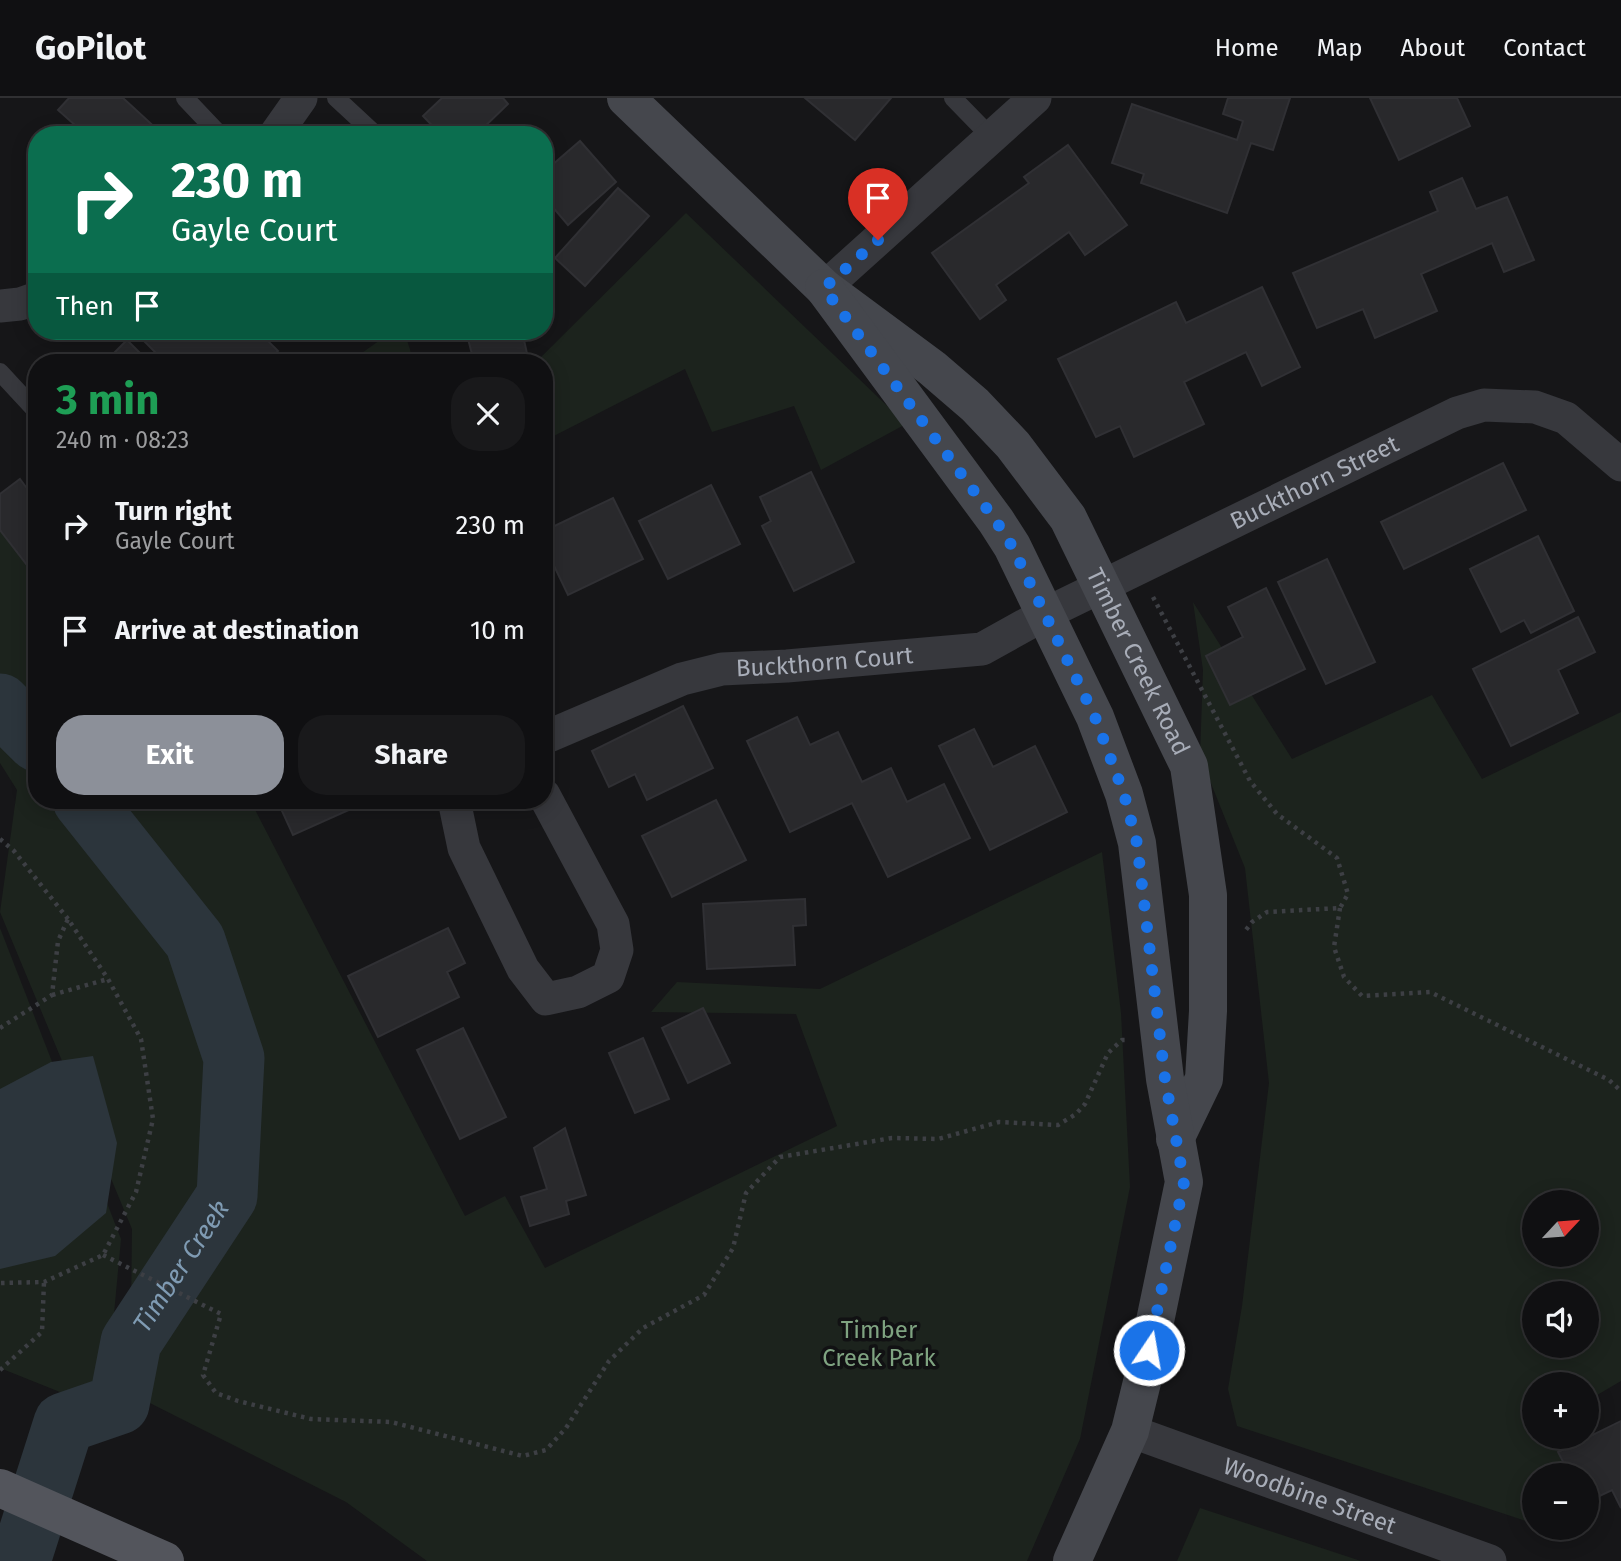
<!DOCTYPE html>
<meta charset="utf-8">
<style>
body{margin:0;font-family:"Fira Sans",sans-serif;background:#19191b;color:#f1f3f6;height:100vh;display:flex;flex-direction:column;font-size:26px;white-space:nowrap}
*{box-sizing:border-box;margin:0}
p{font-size:23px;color:#9c9d9f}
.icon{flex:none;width:38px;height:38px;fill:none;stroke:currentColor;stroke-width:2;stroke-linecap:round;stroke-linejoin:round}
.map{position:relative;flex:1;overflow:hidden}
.side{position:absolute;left:28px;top:256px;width:525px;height:455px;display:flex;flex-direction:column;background:#101012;border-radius:28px;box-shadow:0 4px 18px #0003,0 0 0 2px #303032}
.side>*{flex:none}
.hud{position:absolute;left:28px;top:28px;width:525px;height:214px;border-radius:28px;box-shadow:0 4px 18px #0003,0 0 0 2px #303032;background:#0b6e4f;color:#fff;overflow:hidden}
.needle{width:46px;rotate:64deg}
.tools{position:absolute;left:1522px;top:1092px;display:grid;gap:14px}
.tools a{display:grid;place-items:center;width:77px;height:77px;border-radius:50%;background:#101012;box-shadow:0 4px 18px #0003,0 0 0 2px #303032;font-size:35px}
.pin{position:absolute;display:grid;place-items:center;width:60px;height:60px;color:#fff;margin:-72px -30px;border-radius:50% 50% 50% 0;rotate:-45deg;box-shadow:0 0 7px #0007}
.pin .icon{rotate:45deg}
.me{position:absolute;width:77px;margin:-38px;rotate:12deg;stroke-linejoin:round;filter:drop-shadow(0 0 5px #0008)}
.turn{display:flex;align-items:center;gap:24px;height:147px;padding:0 28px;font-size:32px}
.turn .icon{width:91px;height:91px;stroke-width:2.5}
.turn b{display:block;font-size:49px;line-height:60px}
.then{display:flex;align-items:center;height:66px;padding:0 28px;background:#0003;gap:14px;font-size:26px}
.round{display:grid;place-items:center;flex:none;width:74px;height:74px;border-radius:28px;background:#19191b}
.overview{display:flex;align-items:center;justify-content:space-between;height:119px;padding:0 28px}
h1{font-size:42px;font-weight:700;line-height:52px;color:#1e9e55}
.cta{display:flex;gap:14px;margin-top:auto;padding:14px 28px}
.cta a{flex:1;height:80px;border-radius:28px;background:#8c9099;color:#fff;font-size:28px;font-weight:700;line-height:80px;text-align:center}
.cta a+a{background:#19191b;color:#f1f3f6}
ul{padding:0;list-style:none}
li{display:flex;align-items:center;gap:21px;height:105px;padding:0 28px}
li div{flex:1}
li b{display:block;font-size:26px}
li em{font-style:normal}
header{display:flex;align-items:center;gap:42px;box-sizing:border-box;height:98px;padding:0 35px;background:#101012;border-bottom:2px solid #303032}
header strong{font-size:33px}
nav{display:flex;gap:38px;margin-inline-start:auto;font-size:24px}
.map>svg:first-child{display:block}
</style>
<header>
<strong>GoPilot</strong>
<nav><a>Home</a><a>Map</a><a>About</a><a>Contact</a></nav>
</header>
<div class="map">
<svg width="1621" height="1463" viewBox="0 0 1621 1463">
<rect width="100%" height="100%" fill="#161618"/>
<g fill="#1c231d" fill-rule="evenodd">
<polygon points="686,115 906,326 821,372 794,308 712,334 685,271 544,343 544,264 536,264"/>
<polygon points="393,233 404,233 414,264 349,264"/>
<polygon points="0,414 37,456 37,702 250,702 465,1118 505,1098 545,1170 837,1028 796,916 651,914 677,884 820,891 1102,754 1121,915 1130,1089 1080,1341 1027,1463 427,1463 346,1404 130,1295 132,1131 0,814 17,692 0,665"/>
<path d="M1193 504 1292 661 1432 597 1482 681 1621 614V1283L1587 1303V1286H1535V1339H1554L1573 1377H1535V1426L1237 1328 1228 1291 1242 1208 1269 985 1245 770 1200 658 1203 572ZM1535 1104H1587V1157H1535ZM1535 1195H1587V1248H1535Z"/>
<polygon points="0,830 121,1141 105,1312 0,1270"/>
<polygon points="1200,1410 1361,1463 1177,1463"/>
</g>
<polygon fill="#2c353c" points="93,958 117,1045 106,1115 55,1158 0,1171 0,991 51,964"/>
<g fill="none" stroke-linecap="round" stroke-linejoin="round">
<g stroke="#2c353c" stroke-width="61">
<polyline points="0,606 37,643"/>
<path id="s1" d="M20 1463 64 1325 119 1306 131 1244 227 1098 234 960 195 843 83 702"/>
</g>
</g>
<g fill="#29292c" stroke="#303034" stroke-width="2">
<polygon points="69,0 123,0 159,33 156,37 86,37 58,12"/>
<polygon points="442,0 503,0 508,6 476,37 441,37 423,18"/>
<polygon points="805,0 891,0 855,42"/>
<polygon points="1228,0 1290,0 1273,52 1251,45 1227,115 1141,85 1144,76 1112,65 1132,6 1237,42 1243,23 1223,16"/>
<polygon points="1370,0 1457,0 1470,28 1399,62"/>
<polygon points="580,43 616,84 568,127 544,99 544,74"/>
<polygon points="1068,47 1127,127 1085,157 1069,134 996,187 1006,202 980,221 932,155 1029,85 1024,79"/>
<polygon points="1462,80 1476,111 1507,99 1534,162 1504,174 1492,145 1421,176 1437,213 1375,240 1363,211 1317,230 1293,175 1438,113 1430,94"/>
<polygon points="618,90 649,118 585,188 555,160"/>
<polygon points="1262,189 1300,269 1262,288 1246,254 1184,284 1204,326 1134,359 1120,328 1096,339 1058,261 1176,204 1186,225"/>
<polygon points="151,233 258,233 278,253 266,264 165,264 142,241"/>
<polygon points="466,233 522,233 528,260 511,264 474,264"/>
<polygon points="127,242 149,264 105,264"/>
<polygon points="1503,365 1526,412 1404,471 1381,424"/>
<polygon points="811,374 854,464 794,493 762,428 771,423 760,399"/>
<polygon points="20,381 35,401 37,400 37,480 0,432 0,396"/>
<polygon points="711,387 740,446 668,481 639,423"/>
<polygon points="613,400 643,461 568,497 544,447 544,433"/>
<polygon points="1538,438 1574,513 1531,535 1524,522 1501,534 1470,471"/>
<polygon points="1327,461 1375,564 1326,586 1278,484"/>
<polygon points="1266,490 1305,571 1230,607 1206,558 1243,539 1228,509"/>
<polygon points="1578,519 1595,554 1558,572 1578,615 1511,648 1473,571"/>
<polygon points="683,608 713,670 647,702 635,676 609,689 592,653"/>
<polygon points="797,619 810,647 838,634 862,684 891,670 907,704 944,686 970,740 888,779 852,705 790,734 747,643"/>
<polygon points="974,631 993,669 1035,648 1067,714 990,752 939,648"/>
<polygon points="277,702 371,702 293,737"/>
<polygon points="716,702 746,762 672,799 642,738"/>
<polygon points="805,801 806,827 793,828 795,867 707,871 703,806"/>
<polygon points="448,830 465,865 447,874 459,899 378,939 348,878"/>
<polygon points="703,910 730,965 688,985 662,930"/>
<polygon points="463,930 506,1019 460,1041 417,952"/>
<polygon points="643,940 669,1001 635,1015 609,955"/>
<polygon points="565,1030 586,1097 566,1103 569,1116 530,1128 521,1099 547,1091 534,1050"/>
<polygon points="1621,1323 1621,1410 1612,1392 1587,1404 1587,1377 1570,1377 1558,1354"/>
</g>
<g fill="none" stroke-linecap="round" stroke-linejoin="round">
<g stroke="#3d3f44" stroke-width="4.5" stroke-dasharray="3.5 5" stroke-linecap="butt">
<polyline points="1153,499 1250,683 1277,716 1337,760 1348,796 1340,810 1267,814 1252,824 1245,833"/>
<polyline points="0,741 14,753 68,821"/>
<polyline points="1340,810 1334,849 1344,879 1362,898 1430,894 1609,982 1621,993"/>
<polyline points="52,897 108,881"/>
<polyline points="0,930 52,897 58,843 68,821 108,881 141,941 153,1021 136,1094 103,1157 44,1184 0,1185"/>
<polyline points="103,1157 221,1216 203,1277 216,1295 238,1303 311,1321 391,1324 523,1358 546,1352 566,1330 609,1263 643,1230 704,1197 733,1150 746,1095 780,1059 892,1040 938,1041 999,1024 1058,1027 1076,1016 1085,1006 1108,955 1122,942 1126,942"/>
<polyline points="0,1272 42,1234 44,1184"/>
</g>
<g stroke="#37383d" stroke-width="18">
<polyline points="185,0 220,37"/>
<polyline points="336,0 376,37"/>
<polyline points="953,0 991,39"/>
<polyline points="0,274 37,314"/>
</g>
<g stroke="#37383d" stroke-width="33">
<polyline points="275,37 301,0"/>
<polyline points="824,190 1035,0"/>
<polyline points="0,208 20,206 37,200"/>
<path id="s2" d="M544 640 682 581 722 571 787 568 982 551 1045 516 1457 315 1484 307 1535 309 1566 320 1621 367"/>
<polyline points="454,702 464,750 523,871 546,901 578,894 608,879 617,852 613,826 544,697"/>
<path id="s3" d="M1130 1333 1490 1463"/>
</g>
<g stroke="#45474d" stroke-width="38">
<path id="s4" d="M626 0 824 190 932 270 975 307 1013 347 1068 420 1189 668 1208 797V913L1204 981 1175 1041"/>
<polyline points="824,190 996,423 1012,448 1095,619 1124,696 1137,745 1165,981 1184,1084 1144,1276 1130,1333 1072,1463"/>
</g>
<polyline stroke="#53555c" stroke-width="38" points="0,1390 165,1463"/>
</g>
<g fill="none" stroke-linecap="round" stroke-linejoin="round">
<polyline stroke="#1a73e8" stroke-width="12" stroke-dasharray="0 21.6" points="878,142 824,190 996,423 1012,448 1095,619 1124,696 1137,745 1165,981 1184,1084 1149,1252"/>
</g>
<g text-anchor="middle" stroke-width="7" stroke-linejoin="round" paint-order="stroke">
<g font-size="24" fill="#a8adb8" stroke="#111113">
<text dy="8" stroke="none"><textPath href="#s2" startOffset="824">Buckthorn Street</textPath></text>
<text dy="8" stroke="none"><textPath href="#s2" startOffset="294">Buckthorn Court</textPath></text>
<text dy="8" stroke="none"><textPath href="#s4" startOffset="772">Timber Creek Road</textPath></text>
<text dy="8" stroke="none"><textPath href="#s3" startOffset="191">Woodbine Street</textPath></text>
</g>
<g font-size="24" fill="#7fa381" stroke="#111113">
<text x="879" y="1240">Timber<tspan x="879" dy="28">Creek Park</tspan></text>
</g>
<g font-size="26" font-style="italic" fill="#7f9bb3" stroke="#111113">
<text dy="9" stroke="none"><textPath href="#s1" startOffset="357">Timber Creek</textPath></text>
</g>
</g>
</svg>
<div class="tools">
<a><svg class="needle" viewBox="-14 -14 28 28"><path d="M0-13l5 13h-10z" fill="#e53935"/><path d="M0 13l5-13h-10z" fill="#9c9d9f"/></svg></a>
<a><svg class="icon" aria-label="sound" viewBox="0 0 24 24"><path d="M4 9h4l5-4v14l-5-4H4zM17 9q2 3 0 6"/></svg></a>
<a>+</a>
<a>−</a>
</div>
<div class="pin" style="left:878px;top:142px;background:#d93025"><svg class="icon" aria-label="arrive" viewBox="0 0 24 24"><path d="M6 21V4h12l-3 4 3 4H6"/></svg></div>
<svg class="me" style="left:1149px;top:1252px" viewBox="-20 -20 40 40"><circle r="17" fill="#1a73e8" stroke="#fff" stroke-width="3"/><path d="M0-11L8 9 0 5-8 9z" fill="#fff"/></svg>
<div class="hud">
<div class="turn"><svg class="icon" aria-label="right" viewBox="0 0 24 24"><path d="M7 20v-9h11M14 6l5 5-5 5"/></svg><div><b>230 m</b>Gayle Court</div></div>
<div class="then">Then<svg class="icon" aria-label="arrive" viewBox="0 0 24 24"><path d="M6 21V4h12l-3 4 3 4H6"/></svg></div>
</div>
<section class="side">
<div class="overview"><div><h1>3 min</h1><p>240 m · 08:23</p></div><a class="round"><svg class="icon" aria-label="close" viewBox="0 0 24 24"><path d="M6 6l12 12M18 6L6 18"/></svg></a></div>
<ul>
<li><svg class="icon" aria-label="right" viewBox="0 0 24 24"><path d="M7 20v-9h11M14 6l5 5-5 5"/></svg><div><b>Turn right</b><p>Gayle Court</p></div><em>230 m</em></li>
<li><svg class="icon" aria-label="arrive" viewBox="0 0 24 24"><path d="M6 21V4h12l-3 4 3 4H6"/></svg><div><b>Arrive at destination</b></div><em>10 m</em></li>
</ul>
<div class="cta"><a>Exit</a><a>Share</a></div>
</section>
</div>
